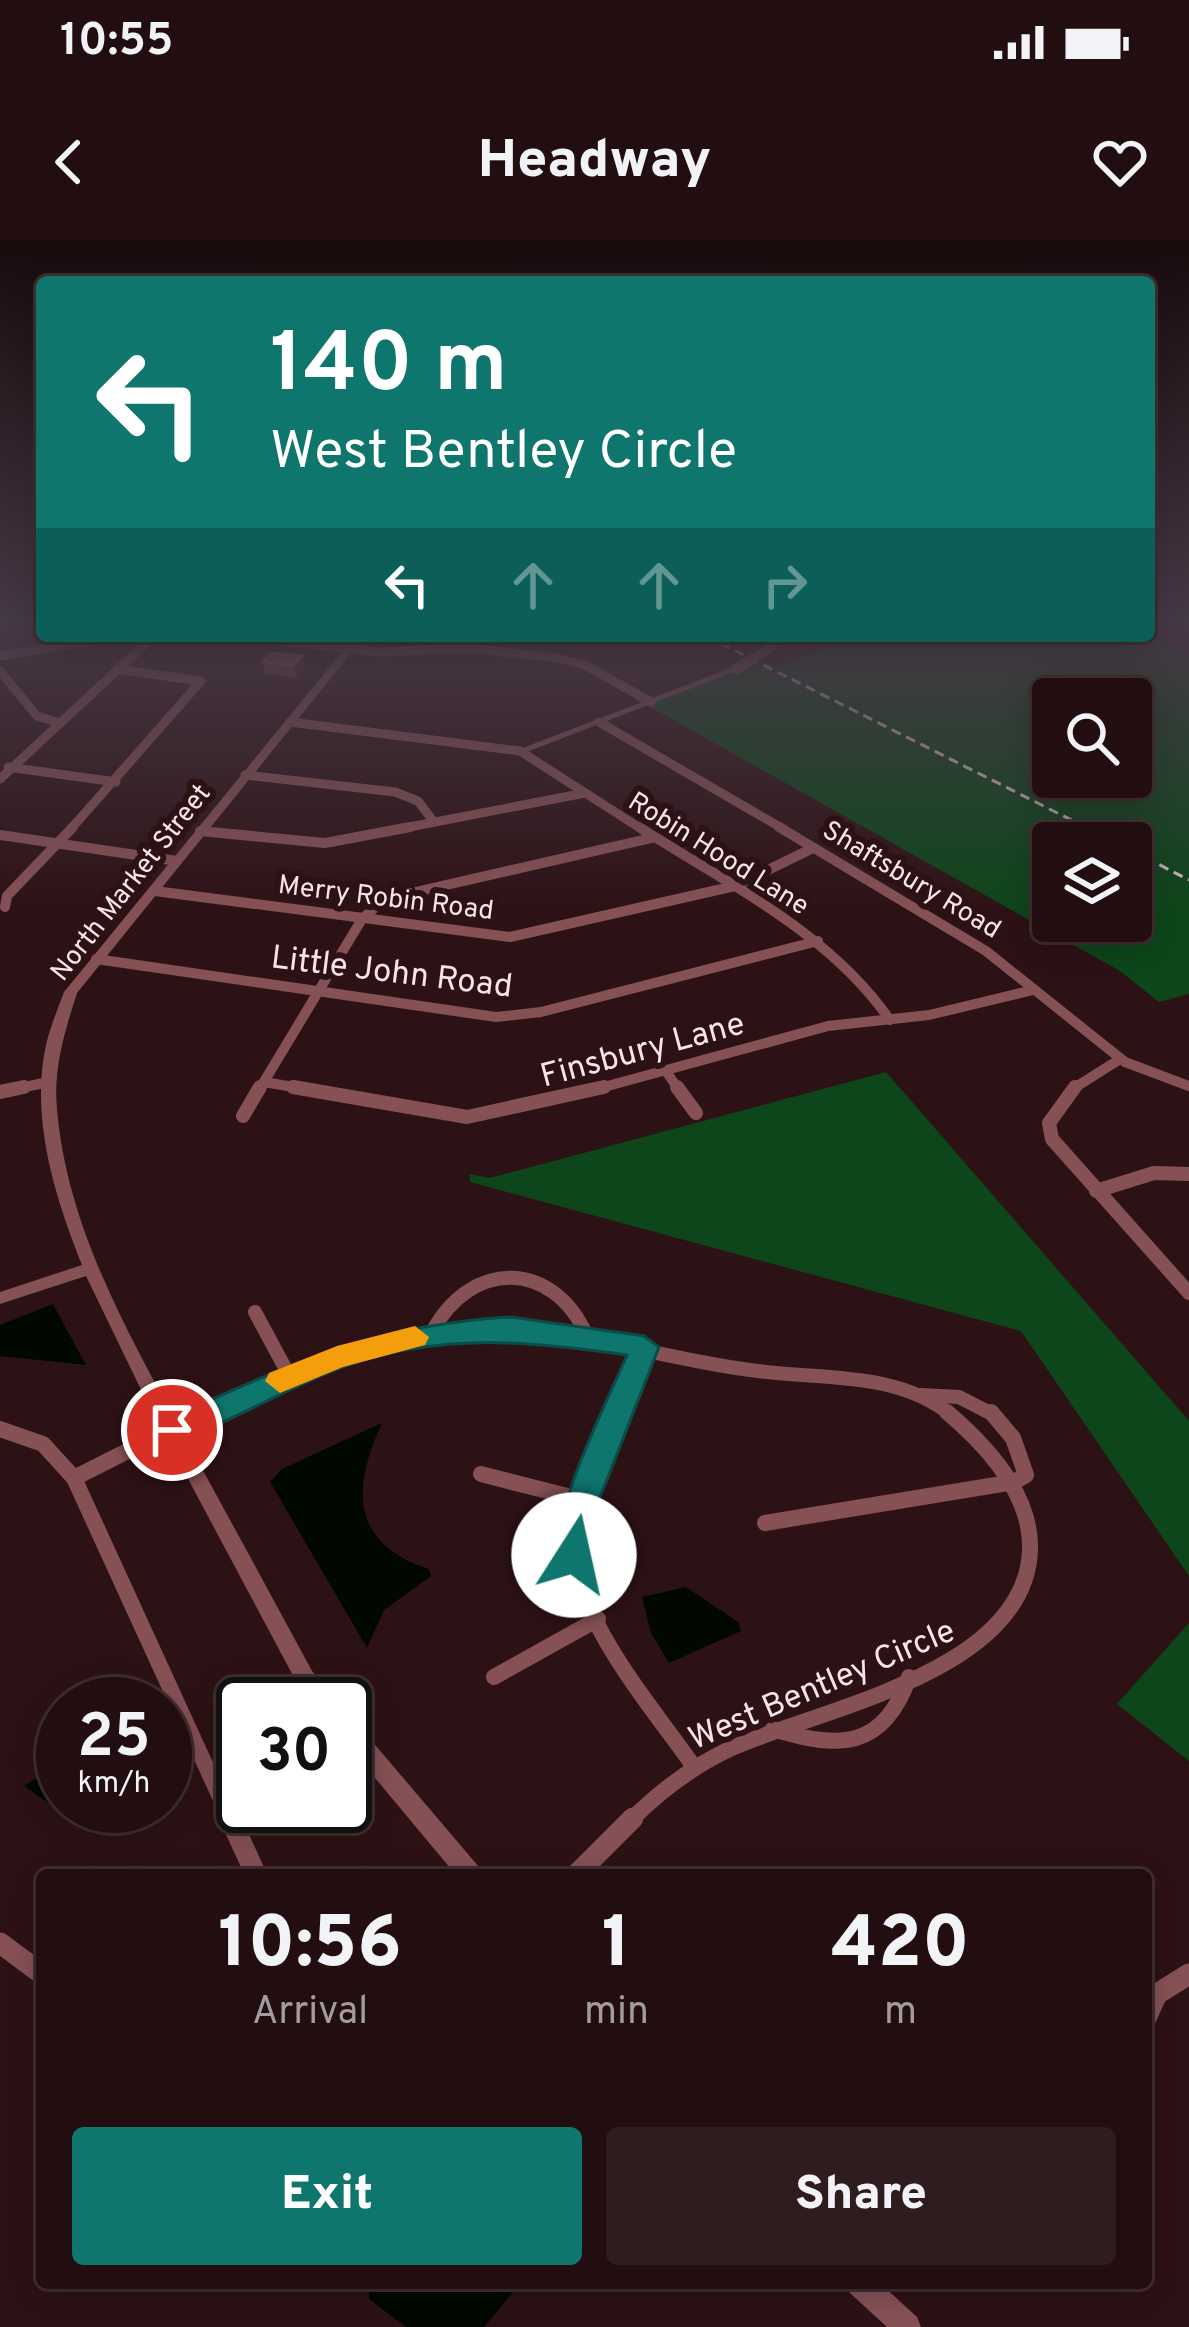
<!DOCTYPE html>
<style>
body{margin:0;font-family:Overpass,sans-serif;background:#2e1c1e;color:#f1f3f6;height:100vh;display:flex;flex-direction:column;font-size:45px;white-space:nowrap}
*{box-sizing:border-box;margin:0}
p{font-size:39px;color:#a29c9f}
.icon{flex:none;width:66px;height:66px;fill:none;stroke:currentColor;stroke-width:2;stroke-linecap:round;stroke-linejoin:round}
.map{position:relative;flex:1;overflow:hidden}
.panel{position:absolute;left:36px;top:1629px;width:1116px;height:420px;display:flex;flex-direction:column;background:#220e10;border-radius:12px;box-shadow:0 6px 30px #0003,0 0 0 3px #3f2e30}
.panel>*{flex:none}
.banner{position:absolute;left:36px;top:36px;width:1119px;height:366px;border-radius:12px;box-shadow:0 6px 30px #0003,0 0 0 3px #3f2e30;background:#0f766e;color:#fff;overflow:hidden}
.buttons{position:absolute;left:1032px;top:438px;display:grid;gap:24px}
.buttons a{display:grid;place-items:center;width:120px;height:120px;border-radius:12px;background:#220e10;box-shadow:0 6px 30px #0003,0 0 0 3px #3f2e30;font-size:60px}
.speed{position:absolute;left:36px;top:1437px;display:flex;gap:24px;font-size:60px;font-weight:700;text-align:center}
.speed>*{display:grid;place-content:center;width:156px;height:156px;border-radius:50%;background:#220e10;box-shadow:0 6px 30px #0003,0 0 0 3px #3f2e30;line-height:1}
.speed small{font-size:30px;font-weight:400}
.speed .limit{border:6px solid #111;border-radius:18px;background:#fff;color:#111}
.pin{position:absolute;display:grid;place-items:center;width:102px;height:102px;color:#fff;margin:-51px;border:6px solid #fff;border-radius:50%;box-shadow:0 3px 12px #0007}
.me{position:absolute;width:132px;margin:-66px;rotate:10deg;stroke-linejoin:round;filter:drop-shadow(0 0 9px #0008)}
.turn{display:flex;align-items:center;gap:42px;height:252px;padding:0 36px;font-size:54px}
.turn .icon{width:156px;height:156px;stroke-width:2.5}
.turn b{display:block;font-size:84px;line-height:102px}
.lanes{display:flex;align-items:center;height:114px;padding:0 36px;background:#0003;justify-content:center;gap:60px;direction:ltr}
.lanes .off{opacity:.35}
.eta{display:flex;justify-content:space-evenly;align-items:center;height:204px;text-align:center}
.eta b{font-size:72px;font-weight:800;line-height:84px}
.button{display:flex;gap:24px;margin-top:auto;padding:24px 36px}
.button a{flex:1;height:138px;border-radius:12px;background:#0f766e;color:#fff;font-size:48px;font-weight:800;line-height:138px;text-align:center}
.button a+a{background:#2e1c1e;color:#f1f3f6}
.status{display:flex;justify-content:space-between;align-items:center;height:84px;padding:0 60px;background:#220e10;direction:ltr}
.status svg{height:33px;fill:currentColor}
header{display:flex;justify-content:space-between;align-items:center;height:156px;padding:0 36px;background:#220e10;font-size:54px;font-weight:800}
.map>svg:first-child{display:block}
</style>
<div class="status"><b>10:55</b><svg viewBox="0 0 49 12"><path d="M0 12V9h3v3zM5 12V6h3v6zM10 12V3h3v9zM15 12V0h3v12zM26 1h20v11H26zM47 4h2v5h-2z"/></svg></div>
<header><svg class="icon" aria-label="back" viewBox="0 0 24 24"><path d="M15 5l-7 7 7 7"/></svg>Headway<svg class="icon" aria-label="heart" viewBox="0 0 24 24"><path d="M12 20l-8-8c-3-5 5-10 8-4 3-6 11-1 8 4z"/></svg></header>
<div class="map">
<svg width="1189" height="2087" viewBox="0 0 1189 2087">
<rect width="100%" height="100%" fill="#2d1215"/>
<g fill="#0d461a" fill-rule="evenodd">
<path d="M854 396H1149L1189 414V754L1159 762 1120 731 645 464 756 423 788 438 774 429ZM1053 459H1131V537H1053ZM1053 603H1131V681H1053Z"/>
<polygon points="886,832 1189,1181 1189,1336 1021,1091 470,942 469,934 490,938"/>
<polygon points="1189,1383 1189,1521 1117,1464"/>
</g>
<g fill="#000800">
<polygon points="53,1064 86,1125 0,1116 0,1085"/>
<path d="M382 1183C352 1248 350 1303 429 1329L431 1336 384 1370 367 1408 270 1242 282 1229Z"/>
<polygon points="686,1347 738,1382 741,1391 669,1423 651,1393 642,1357"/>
<polygon points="63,1523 63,1566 82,1566 93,1594 24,1546"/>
<polygon points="369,2043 521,2043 484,2087 406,2087 369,2059"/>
</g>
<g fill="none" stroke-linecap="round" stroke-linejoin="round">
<g stroke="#865155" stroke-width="9">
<polyline points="235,396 379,412 468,408 558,418 585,425 651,462"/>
<polyline points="0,416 125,396"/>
<polyline points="0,431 37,476 60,483"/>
<polyline points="290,482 520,511 643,590"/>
<polyline points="599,482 785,590"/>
<polyline points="8,527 116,542"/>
<polyline points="245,535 395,552 418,561 434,582"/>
<polyline points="0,539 154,396"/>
<polyline points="70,590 201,441 117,429"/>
<polyline points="394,590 585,553"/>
</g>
<g stroke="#865155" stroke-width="10">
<path d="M639 587C728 644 829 692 890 780"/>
<polyline points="779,587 986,711 1125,822 1189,846"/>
<polyline points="200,591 325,603 410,587"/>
<polyline points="0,595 177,621"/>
<polyline points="155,651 510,697 735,646 813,608"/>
<polyline points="5,667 7,656 73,587"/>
<polyline points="96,719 496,777 541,772 818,701"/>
<polyline points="665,830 679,850"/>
<polyline points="264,842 311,850"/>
<polyline points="10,850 44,843"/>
<polyline points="259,850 362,679 385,659 656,597"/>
<polyline points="593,850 828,786 929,775 1033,750"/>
<polyline points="1071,850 1117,821"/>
</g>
<g stroke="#865155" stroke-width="14">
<polyline points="293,847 467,877 604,847"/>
<polyline points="677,847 696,873"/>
<polyline points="1075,847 1049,883 1052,899 1189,1053"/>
<polyline points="0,852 24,847"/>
<polyline points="243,876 260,847"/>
<polyline points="1096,951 1154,933 1189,934"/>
<polyline points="255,1072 290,1137"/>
<path d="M432 1092C471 1019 553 1019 587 1096"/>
<polyline points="921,1155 959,1157 994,1175"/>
<path d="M199 1175C311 1121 424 1078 551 1093 620 1102 688 1123 758 1131 823 1140 897 1131 951 1175"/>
<polyline points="615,1175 644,1107"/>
</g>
<g stroke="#865155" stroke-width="16">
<path d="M616 1172C599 1211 579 1254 575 1297 568 1373 653 1467 694 1527"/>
<polyline points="0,1189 43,1204 74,1238 205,1172"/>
<polyline points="481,1234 583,1260"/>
<polyline points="74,1238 231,1581"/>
<polyline points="765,1283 1014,1242 1026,1235 1013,1198 991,1172"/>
<polyline points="494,1437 598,1379"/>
<path d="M773 1489C839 1510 884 1509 909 1437"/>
<path d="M630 1581C661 1550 694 1525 734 1507 824 1468 1026 1431 1030 1310 1032 1255 986 1205 947 1172"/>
</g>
<g stroke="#865155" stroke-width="21">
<polyline points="230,1578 256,1635"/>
<polyline points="576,1635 633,1578"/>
<polyline points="0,1703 42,1734"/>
<polyline points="1146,1778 1157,1754 1189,1734"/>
</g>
<g fill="#865155" fill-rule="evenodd">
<path d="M355 396H365L77 753C65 791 53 828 57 869 67 988 129 1095 185 1198 228 1276 270 1353 312 1431L338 1464H313L298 1445 146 1160 86 1036 0 1064V1052L82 1025C55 957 30 879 46 805 50 787 58 769 64 752Z"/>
<polygon points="778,396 789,396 772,411 766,411 766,407"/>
<polygon points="733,427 741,429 524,513 515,511"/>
<polygon points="345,1476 353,1479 479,1627 483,1635 456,1635 345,1502"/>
<polygon points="846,2043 880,2043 917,2077 921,2087 887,2087 850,2053"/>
</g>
<g stroke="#d0bbbc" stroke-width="3" stroke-dasharray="10 6" stroke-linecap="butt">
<polyline points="706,396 1117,603"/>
<polyline points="1131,610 1189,640"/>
</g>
<polyline stroke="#865155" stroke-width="10" points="736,429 769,409"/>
</g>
<polygon fill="#7b3840" points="302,416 304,429 296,438 265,434 263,422"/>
<polygon fill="#562128" points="302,416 304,429 296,438 294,425"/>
<polygon fill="#884b52" stroke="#9a6369" stroke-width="3" points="271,413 302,416 294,425 263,422"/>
<linearGradient id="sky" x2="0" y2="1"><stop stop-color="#190a0c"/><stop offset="0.57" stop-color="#463946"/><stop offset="1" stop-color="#463946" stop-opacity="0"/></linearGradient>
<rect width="1189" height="672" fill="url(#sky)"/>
<path fill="#0f766e" stroke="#0a4d48" stroke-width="3" d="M511 1077 644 1096 659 1107 599 1260 586 1325 574 1329 563 1325C543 1283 609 1159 627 1115 528 1101 438 1092 342 1127 284 1149 230 1183 172 1203L157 1190 161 1182C287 1126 370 1085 511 1077Z"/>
<polygon fill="#f59e0b" points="415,1086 429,1097 425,1105 343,1127 280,1153 265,1141 269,1133 337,1106"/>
<g text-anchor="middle" stroke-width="12" stroke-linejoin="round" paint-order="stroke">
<g font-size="27" fill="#f9e5e6" stroke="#2d1215">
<text transform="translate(719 613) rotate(32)" y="9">Robin Hood Lane</text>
<text transform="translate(912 639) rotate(31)" y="9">Shaftsbury Road</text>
<text transform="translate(130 642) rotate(-52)" y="9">North Market Street</text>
<text transform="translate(386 657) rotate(7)" y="9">Merry Robin Road</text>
</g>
<g font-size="33" fill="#f9e5e6" stroke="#2d1215">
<text transform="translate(392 730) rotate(7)" y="12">Little John Road</text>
<text transform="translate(642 808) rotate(-15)" y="12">Finsbury Lane</text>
<text transform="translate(821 1443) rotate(-23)" y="12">West Bentley Circle</text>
</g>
</g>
</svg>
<div class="buttons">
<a><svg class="icon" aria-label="search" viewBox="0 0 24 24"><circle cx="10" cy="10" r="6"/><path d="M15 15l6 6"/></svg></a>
<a><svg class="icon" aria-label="layers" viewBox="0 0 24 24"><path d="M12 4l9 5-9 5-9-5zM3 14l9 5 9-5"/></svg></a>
</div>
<div class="speed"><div>25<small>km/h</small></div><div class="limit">30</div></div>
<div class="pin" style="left:172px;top:1190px;background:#d93025"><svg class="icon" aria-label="arrive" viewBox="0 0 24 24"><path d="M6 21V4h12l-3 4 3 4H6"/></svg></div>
<svg class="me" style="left:574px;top:1315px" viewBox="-20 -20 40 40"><circle r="19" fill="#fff"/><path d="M0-13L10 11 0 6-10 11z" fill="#0f766e"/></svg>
<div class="banner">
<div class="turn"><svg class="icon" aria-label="left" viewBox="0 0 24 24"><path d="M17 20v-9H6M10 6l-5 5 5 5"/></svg><div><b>140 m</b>West Bentley Circle</div></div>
<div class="lanes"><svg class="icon" aria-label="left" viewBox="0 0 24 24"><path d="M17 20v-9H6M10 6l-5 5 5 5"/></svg><svg class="icon off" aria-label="ahead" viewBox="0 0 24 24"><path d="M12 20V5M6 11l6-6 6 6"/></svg><svg class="icon off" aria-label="ahead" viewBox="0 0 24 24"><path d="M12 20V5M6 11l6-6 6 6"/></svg><svg class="icon off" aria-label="right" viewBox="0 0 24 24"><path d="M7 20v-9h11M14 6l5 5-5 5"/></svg></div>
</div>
<section class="panel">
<div class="eta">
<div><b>10:56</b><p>Arrival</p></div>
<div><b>1</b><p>min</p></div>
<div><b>420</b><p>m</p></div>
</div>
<div class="button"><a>Exit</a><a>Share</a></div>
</section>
</div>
